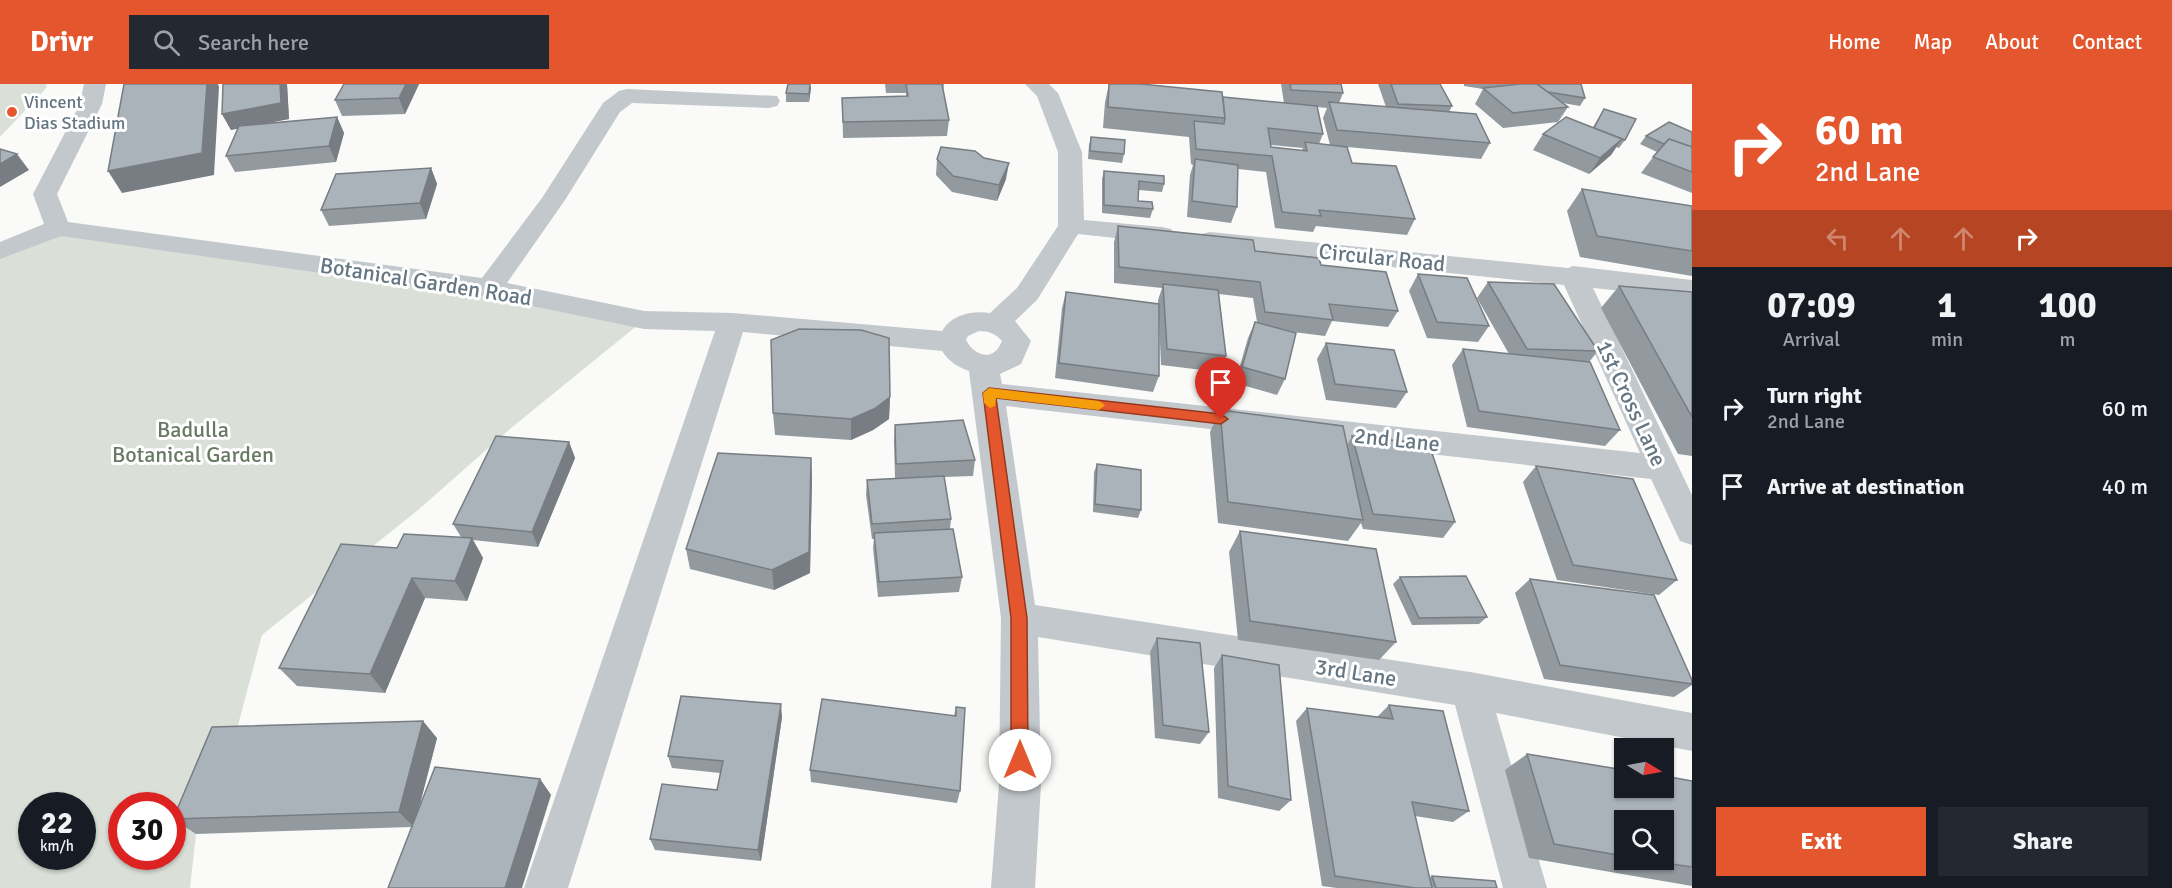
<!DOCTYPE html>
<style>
body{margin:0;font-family:Signika,sans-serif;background:#242831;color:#f1f3f6;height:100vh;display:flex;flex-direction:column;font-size:22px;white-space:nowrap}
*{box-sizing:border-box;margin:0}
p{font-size:20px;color:#9ea1a6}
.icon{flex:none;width:33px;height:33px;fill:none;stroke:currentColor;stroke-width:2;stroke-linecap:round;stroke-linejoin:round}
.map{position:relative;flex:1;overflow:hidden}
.panel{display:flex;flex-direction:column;background:#171b24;width:480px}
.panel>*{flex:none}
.banner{background:#e4572e;color:#fff;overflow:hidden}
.needle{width:39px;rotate:100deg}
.tools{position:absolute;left:1614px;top:654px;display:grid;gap:12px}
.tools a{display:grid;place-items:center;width:60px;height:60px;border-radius:0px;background:#171b24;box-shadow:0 2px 4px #0004;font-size:30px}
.speed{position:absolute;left:18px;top:708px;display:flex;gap:12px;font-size:30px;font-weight:700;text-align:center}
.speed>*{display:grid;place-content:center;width:78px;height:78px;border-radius:50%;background:#171b24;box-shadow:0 2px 4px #0004;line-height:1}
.speed small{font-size:15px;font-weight:400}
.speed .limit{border:9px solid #d22;background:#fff;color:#111}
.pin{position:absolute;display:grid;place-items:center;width:51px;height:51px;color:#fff;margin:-62px -26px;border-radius:50% 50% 50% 0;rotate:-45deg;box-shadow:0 0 6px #0007}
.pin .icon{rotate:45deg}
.me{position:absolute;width:66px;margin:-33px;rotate:0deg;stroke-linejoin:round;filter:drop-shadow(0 0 4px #0008)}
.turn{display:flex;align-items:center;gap:21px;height:126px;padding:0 24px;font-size:27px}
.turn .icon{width:78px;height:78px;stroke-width:2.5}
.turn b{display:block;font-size:42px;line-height:51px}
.lanes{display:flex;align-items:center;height:57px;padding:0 24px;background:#0003;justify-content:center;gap:30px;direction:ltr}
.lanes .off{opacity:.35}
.eta{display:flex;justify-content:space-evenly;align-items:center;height:102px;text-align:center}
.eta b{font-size:36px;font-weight:800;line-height:42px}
.action{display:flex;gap:12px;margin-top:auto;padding:12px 24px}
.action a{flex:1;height:69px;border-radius:0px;background:#e4572e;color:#fff;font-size:24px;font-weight:800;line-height:69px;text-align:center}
.action a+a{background:#242831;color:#f1f3f6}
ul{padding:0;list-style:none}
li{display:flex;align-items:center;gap:18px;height:78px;padding:0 24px}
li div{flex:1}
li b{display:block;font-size:22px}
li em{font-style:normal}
header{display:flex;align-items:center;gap:36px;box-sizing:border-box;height:84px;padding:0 30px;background:#e4572e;color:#fff}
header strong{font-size:28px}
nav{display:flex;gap:33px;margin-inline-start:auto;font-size:21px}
.search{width:420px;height:54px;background:#242831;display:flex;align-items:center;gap:15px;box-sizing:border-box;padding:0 21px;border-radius:0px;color:#9ea1a6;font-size:22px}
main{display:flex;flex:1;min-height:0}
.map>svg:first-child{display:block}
</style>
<header>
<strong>Drivr</strong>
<div class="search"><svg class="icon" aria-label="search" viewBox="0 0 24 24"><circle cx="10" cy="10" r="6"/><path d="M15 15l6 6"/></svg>Search here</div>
<nav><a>Home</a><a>Map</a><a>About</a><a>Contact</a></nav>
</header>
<main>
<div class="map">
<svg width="1692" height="804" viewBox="0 0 1692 804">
<rect width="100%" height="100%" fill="#fafaf8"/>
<g fill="#dadfd7" fill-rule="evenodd">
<polygon points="0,0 46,0 47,3 0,53"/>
<path d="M58 144 644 236 511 344 418 426 262 551 233 660 196 750 190 804H0V167ZM32 722H82V772H32ZM122 722H172V772H122Z"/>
</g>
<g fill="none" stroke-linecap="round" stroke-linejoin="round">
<path fill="#c3c8cc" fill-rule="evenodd" d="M84 0H106L102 20 57 110 68 138 482 194 542 114 603 19 619 7 627 5 777 12 780 17 777 22 769 24 632 19 620 28 565 116 507 199 644 227 732 229 942 247C951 231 972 226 990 229L1017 204 1058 142V68L1037 12 1025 0H1049L1058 9 1082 68 1084 136 1162 143 1171 145 1175 151 1171 157 1162 159 1078 150 1037 216 1015 237 1031 257 1021 280 1000 290 1002 300 1640 369 1564 201 1210 164 1201 162 1197 156 1201 150 1210 148 1568 184 1573 182 1692 196V214L1593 204 1692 411V461L1680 457 1651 395 1006 322 1035 521 1470 588 1692 629V667L1496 629 1547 804H1503L1455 621 1038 553 1041 700 1035 804H991L999 700 1001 534 969 287C958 283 949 278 942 267L743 248 568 804H524L715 247 644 245 489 213 61 152 0 175V158L44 140 33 110 80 20ZM979 247C989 247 996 250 1002 257 994 278 975 273 966 256L968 252Z"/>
</g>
<g fill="#929a9f" fill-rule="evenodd">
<polygon points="223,0 287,0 289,35 257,41 337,33 344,49 336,78 235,88 226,72 238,44 231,46 222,30"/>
<polygon points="419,0 405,30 342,32 335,16"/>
<polygon points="885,0 944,0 943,7 949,36 947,52 843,54 842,14 906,13 906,9 886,9"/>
<path d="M1109 0H1141L1223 13 1284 19 1281 0H1341L1343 9 1339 19 1386 23 1378 0H1440L1452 22 1449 28 1490 59 1481 75 1347 63 1352 79 1415 135 1407 151 1316 142 1313 148 1275 144 1266 88 1238 85 1237 123 1231 139 1187 133 1190 91 1193 81 1191 80 1189 53 1103 44 1105 18ZM1317 23 1327 24 1323 34 1330 61 1319 60 1323 50ZM1271 61 1303 64 1302 66 1271 63Z"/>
<polygon points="1464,0 1581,0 1585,14 1580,22 1563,19 1568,23 1558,38 1503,44 1475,20 1483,5 1464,2"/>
<polygon points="811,4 809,18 786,18 786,9"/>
<polygon points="1604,25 1625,56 1619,64 1616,63 1611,71 1589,90 1533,66 1543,50 1593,43"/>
<polygon points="1692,48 1692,109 1641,89 1657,68 1640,60 1646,52"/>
<polygon points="1091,53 1124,70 1122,79 1088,75 1089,61"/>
<polygon points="937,75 1006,95 997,117 952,108 936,91"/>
<polygon points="431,84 437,100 426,135 329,142 321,126"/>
<polygon points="1104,87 1164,100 1162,108 1139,106 1138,117 1153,125 1150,134 1102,129 1102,95"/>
<polygon points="1582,105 1692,122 1692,192 1580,173 1567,127"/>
<polygon points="1118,142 1255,167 1321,181 1398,227 1388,243 1332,237 1325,252 1293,248 1285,295 1277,311 1235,299 1248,254 1255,238 1257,238 1253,214 1219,210 1226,272 1219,288 1161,281 1159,237 1159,292 1153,308 1055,294 1062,224 1066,208 1158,220 1158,216 1162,204 1114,199 1114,158"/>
<polygon points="1418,190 1489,242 1478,258 1427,254 1409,207"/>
<polygon points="1488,198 1598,267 1589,278 1620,346 1605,362 1467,343 1452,281 1463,265 1509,270 1477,214"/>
<polygon points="1619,202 1692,208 1692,372 1678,370 1601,224"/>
<polygon points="1326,259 1407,308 1396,324 1326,316 1317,275"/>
<polygon points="890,313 889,335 873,346 851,356 775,351 773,329"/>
<polygon points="1220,326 1347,361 1352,352 1455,438 1443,454 1363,445 1361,439 1348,457 1218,439 1210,348"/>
<polygon points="895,341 975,376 973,392 944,393 951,435 950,445 962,493 959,508 878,513 873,464 874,455 872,455 866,411 867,396 895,394 894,357"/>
<polygon points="569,358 575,374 538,463 473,456 483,474 467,517 425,514 385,609 297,602 279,584 397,464 461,453 453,440"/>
<polygon points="811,374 812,395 810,489 774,506 690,485 686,465"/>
<polygon points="1097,380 1141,426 1138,434 1093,428 1094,388"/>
<polygon points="1536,382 1677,496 1659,511 1557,496 1523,398"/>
<polygon points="1240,447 1396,558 1379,576 1238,556 1229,468"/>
<polygon points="1400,493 1487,533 1479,540 1412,541 1393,500"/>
<polygon points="1530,495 1692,596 1692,601 1674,613 1544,595 1515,509"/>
<polygon points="1157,554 1209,648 1200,660 1155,654 1150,568"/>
<polygon points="1222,571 1291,716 1279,727 1218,714 1214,584"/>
<polygon points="1389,621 1469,727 1453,738 1415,732 1429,794 1432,792 1497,804 1337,804 1322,802 1296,637 1307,624 1377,633"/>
<polygon points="956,623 960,707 957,719 811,698 810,686 954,632"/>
<polygon points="782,633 761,777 655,766 650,755 717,706 720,689 672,684 668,672"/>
<polygon points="437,654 419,724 540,695 551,711 411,743 196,750 173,735"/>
<path d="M1527 670 1692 697V802L1529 774 1505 686ZM1624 736 1664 776H1624Z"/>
</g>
<g fill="#777d82">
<polygon points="207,0 218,0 219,3 214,91 122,109 108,87"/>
<polygon points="280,0 287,0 289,35 231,46 222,30"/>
<polygon points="406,0 419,0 405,30 399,14"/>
<polygon points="810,0 811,4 809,18 809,10"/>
<polygon points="337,33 344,49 336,78 329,62"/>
<polygon points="1622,55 1611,71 1589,90 1600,74"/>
<polygon points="17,70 29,86 0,103 0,80"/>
<polygon points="1009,79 1006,95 997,117 999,101"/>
<polygon points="431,84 437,100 426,135 420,119"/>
<polygon points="890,313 889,335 873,346 851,356 851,335"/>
<polygon points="569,358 575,374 538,463 532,448"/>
<polygon points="811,374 812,395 810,489 774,506 772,486"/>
<polygon points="472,454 483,474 467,517 455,497"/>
<polygon points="412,494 425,514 385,609 370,590"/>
<polygon points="781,620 782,633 761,777 758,766"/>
<polygon points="423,637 437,654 414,743 399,728"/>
<polygon points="540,695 551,711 522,804 505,804"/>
</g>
<g fill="#aab3b9" stroke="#777d82" stroke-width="1.5">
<polygon points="124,0 207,0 202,69 108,87"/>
<polygon points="223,0 280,0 281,19 222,30"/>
<polygon points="344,0 406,0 399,14 335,16"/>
<polygon points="788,0 810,0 809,10 786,9"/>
<polygon points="906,0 942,0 949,36 843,38 842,14 908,12"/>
<polygon points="1109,0 1141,0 1222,8 1225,34 1108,23"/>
<polygon points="1290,0 1341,0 1343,9 1291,6"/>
<polygon points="1391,0 1440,0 1452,22 1398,20"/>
<polygon points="1520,0 1537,0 1568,23 1513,29 1483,4"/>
<polygon points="1537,0 1581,0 1585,14 1548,8"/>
<polygon points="1223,13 1317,22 1323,50 1268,44 1271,63 1307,67 1305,58 1347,63 1352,79 1396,82 1415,135 1319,126 1321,132 1282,128 1272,72 1196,65 1194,37 1224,40 1225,34"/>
<polygon points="1329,18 1476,30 1490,59 1337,46"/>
<polygon points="1604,25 1636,35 1625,56 1594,44"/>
<polygon points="337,33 329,62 226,72 239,42"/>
<polygon points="1566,33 1622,55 1600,74 1543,50"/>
<polygon points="1669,38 1692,48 1692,63 1669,55 1664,60 1646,52"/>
<polygon points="1091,53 1125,56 1124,70 1090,67"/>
<polygon points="1669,55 1692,63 1692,88 1653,73"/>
<polygon points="941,63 975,67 984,74 1009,79 999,101 953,92 937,75"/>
<polygon points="0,65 17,70 0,80"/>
<polygon points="1195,75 1238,81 1237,123 1192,117"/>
<polygon points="431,84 420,119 321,126 336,90"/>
<polygon points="1104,87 1164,92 1164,100 1139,97 1138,117 1152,118 1153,125 1104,121"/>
<polygon points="1582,105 1692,122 1692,167 1597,152"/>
<polygon points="1118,142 1253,156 1255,167 1319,174 1321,181 1386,188 1398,227 1329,220 1333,236 1265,228 1260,198 1119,183"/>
<polygon points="1418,190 1467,194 1489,242 1437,238"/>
<polygon points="1488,198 1554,200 1598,267 1527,265"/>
<polygon points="1163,200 1218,206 1226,272 1167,265"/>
<polygon points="1619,202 1692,208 1692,333"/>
<polygon points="1066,208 1159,220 1159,292 1059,279"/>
<polygon points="1255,238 1296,249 1285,295 1242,283"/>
<polygon points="799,245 861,246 889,254 890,313 874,325 851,335 773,329 771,256"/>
<polygon points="1326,259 1394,266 1407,308 1335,300"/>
<polygon points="1463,265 1590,278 1620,346 1479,327"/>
<polygon points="1220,326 1343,342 1363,436 1228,418"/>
<polygon points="963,336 975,376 896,380 895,341"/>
<polygon points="496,352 569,358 532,448 453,440"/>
<polygon points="1352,352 1429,360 1455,438 1373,430"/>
<polygon points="718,369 811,374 809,468 772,486 686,465"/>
<polygon points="1097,380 1141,386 1141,426 1095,420"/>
<polygon points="1536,382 1633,395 1677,496 1573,481"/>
<polygon points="944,392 951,435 872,440 867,396"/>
<polygon points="953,445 962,493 879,498 874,449"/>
<polygon points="1240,447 1376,465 1396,558 1250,537"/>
<polygon points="404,450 472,454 455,497 412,494 370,590 279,584 341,460 397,464"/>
<polygon points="1466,492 1487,533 1419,534 1400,493"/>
<polygon points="1530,495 1654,511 1692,596 1692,600 1560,581"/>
<polygon points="1157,554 1200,559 1209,648 1163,641"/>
<polygon points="1222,571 1279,581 1291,716 1228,702"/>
<polygon points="681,612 781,620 758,766 650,755 662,700 717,706 723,677 668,672"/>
<polygon points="822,615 956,632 956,623 965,624 960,707 810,686"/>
<polygon points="1389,621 1443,627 1469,727 1412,718 1432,804 1415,804 1335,792 1307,624 1393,635"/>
<polygon points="423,637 399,728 173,735 212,643"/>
<polygon points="1527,670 1624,686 1624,704 1664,704 1664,692 1692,697 1692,783 1645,776 1664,776 1664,736 1624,736 1624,772 1554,760"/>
<polygon points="435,683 540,695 505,804 388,804"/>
<polygon points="1432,792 1495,797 1497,804 1436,804"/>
</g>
<polygon fill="#e4572e" stroke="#94391e" stroke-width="1.5" points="989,304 1221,330 1228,335 1221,340 996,314 1027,534 1028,676 1026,682 1020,684 1014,682 1011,676 1011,534 983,309"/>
<polygon fill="#f59e0b" points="989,304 1099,317 1105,321 1099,326 996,314 995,322 990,324 984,319 983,309"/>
<circle fill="#e4572e" stroke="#fff" stroke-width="2" cx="12" cy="28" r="6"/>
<g text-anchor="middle" stroke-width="6" stroke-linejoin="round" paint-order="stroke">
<g font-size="18" fill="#657683" stroke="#fff" text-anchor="start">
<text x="24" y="24">Vincent<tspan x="24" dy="21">Dias Stadium</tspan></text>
</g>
<g font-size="22" fill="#657683" stroke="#fff">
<text transform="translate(1382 173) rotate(6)" y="8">Circular Road</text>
<text transform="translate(426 197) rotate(9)" y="8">Botanical Garden Road</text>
<text transform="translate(1632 319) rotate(65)" y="8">1st Cross Lane</text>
<text transform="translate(1397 355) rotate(6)" y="8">2nd Lane</text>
<text transform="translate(1356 588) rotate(9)" y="8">3rd Lane</text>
</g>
<g font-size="22" fill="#687a64" stroke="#fff">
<text x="193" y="353">Badulla<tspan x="193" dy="25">Botanical Garden</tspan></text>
</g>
</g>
</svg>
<div class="tools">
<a><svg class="needle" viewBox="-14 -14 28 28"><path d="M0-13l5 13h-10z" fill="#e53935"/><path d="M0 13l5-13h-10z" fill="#9ea1a6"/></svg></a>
<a><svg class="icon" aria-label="search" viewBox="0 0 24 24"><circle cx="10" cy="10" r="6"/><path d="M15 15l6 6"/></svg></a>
</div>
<div class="speed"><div>22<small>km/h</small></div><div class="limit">30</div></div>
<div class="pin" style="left:1221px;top:335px;background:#d93025"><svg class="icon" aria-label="arrive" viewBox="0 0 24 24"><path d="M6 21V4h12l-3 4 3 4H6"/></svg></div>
<svg class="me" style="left:1020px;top:676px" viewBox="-20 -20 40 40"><circle r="19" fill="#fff"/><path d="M0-13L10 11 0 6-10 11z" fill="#e4572e"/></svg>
</div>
<section class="panel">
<div class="banner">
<div class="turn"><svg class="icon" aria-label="right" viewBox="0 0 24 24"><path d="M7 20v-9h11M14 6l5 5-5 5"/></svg><div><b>60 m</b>2nd Lane</div></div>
<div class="lanes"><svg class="icon off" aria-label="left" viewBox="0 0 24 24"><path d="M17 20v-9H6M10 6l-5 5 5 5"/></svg><svg class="icon off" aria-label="ahead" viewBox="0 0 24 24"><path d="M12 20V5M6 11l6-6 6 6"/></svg><svg class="icon off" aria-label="ahead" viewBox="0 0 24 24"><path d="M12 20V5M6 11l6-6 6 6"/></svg><svg class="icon" aria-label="right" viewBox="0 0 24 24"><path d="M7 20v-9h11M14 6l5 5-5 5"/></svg></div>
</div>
<div class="eta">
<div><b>07:09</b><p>Arrival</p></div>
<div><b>1</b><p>min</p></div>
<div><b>100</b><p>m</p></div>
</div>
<ul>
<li><svg class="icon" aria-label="right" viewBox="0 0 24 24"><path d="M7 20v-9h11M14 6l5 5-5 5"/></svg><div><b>Turn right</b><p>2nd Lane</p></div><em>60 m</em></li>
<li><svg class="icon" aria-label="arrive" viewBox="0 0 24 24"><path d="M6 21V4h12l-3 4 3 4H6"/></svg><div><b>Arrive at destination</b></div><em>40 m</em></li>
</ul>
<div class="action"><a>Exit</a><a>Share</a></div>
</section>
</main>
